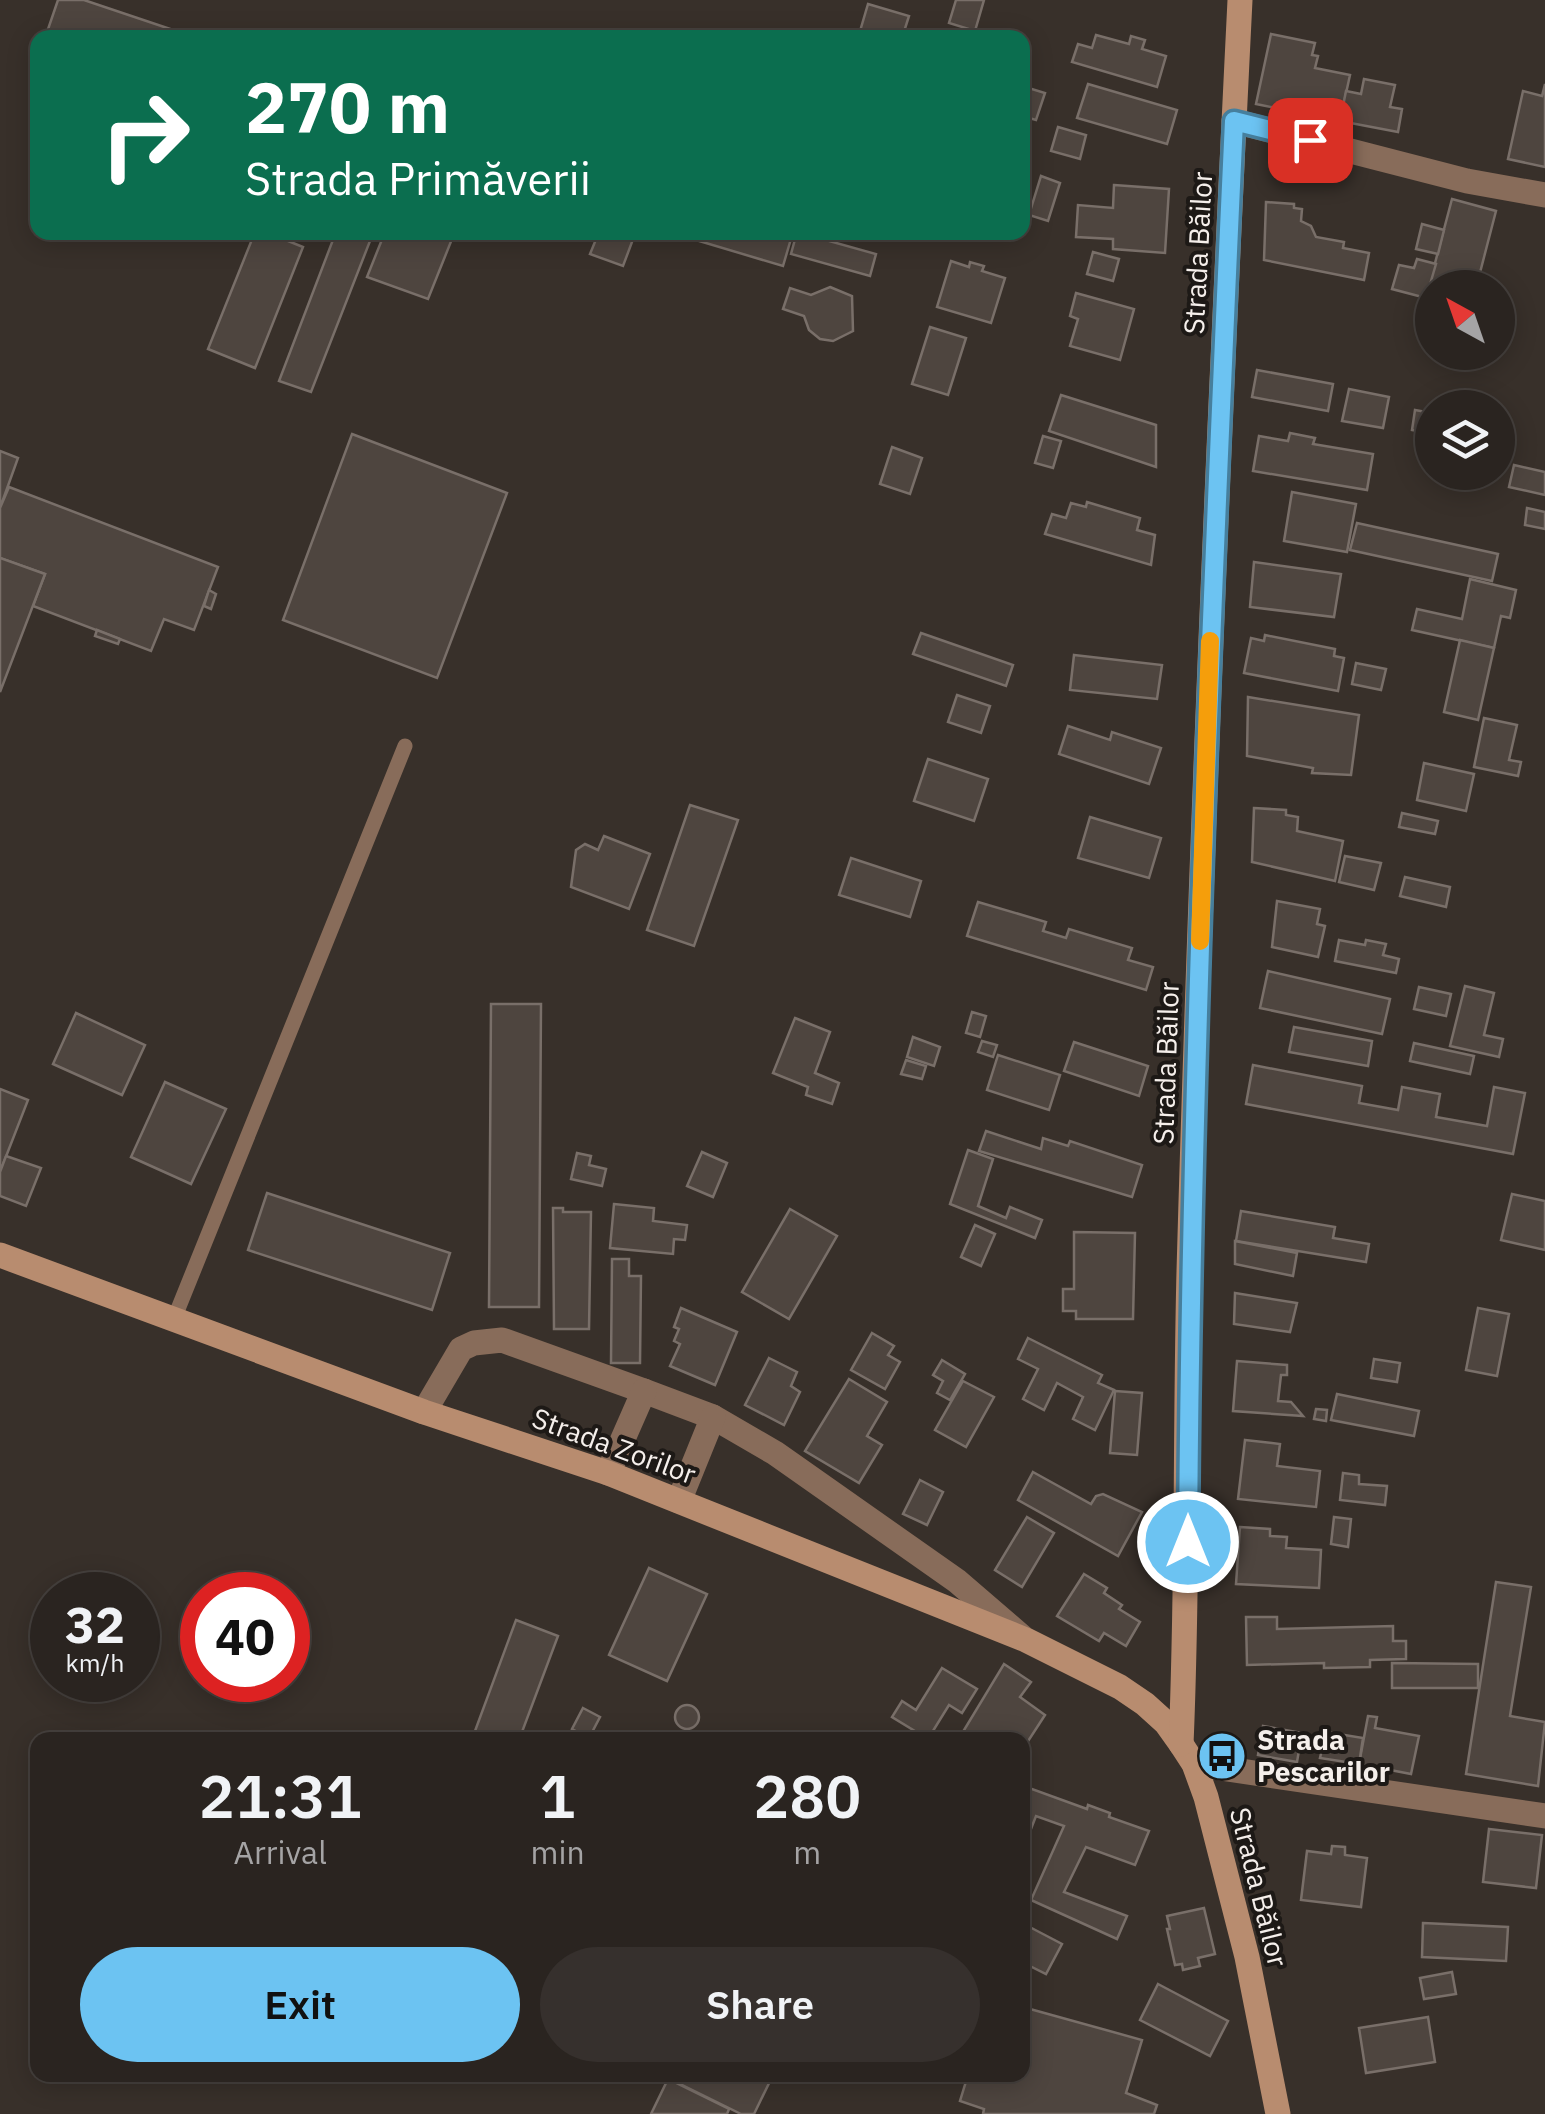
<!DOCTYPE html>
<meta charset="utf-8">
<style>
body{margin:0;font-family:"IBM Plex Sans",sans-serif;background:#36302d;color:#f1f3f6;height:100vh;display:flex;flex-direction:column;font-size:38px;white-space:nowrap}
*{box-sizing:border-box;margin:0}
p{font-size:32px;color:#a5a4a5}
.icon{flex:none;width:55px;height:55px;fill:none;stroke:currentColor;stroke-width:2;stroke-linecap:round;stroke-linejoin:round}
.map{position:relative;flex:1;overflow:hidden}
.sheet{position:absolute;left:30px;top:1732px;width:1000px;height:350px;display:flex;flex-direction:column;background:#2a2420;border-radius:20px;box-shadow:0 5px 25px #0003,0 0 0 2px #46413e}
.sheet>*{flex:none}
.guide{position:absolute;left:30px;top:30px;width:1000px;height:210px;border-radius:20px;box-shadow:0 5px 25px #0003,0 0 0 2px #46413e;background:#0b6e4f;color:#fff;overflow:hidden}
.needle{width:65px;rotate:320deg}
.controls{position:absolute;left:1415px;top:270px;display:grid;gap:20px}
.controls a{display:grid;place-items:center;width:100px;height:100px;border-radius:50%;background:#2a2420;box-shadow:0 5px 25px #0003,0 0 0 2px #46413e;font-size:50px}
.speed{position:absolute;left:30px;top:1572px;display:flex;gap:20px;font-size:50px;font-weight:700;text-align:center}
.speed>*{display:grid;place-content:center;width:130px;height:130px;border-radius:50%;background:#2a2420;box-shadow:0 5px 25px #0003,0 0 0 2px #46413e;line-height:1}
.speed small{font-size:25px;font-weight:400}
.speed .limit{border:15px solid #d22;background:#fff;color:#111}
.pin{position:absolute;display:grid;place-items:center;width:85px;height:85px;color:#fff;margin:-42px;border-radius:20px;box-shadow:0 5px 15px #0006}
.me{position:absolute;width:110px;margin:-55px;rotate:0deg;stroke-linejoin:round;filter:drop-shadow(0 0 8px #0008)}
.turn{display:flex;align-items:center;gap:35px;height:210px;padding:0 50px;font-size:45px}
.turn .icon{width:130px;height:130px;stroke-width:2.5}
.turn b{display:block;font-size:70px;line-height:85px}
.eta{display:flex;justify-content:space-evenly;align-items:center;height:170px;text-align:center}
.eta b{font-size:60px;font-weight:600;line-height:70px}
.button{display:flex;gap:20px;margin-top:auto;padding:20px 50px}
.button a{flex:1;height:115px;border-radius:60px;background:#6cc3f2;color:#111;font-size:40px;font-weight:600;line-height:115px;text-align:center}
.button a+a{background:#36302d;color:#f1f3f6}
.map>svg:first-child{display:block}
</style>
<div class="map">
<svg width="1545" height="2114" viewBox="0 0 1545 2114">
<rect width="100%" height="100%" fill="#38302a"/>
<g fill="#4e453f" stroke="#796f69" stroke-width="2.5">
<polygon points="58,0 84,0 197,38 45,38"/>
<polygon points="956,0 984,0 975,31 949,23"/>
<polygon points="868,4 909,16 902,38 858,38"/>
<polygon points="1271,34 1315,43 1312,55 1318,56 1315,68 1350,75 1340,121 1256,104"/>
<polygon points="1096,35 1129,44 1131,36 1145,40 1142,49 1166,56 1157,87 1072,62 1078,44 1092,48"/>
<polygon points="1364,79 1395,85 1390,107 1402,109 1398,132 1340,121 1346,91 1361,94"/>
<polygon points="1088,84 1177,110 1167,144 1077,118"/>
<polygon points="1545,84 1545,167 1508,159 1523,91 1542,96"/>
<polygon points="1022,86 1045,93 1036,120 1022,116"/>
<polygon points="1058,127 1086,135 1080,159 1051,151"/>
<polygon points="1041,176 1060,183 1048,221 1029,215"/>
<polygon points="1114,185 1169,189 1165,253 1113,249 1113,239 1076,237 1078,205 1113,208"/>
<polygon points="1452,199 1496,211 1476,288 1452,288 1430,282"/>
<polygon points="1266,202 1294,204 1294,208 1302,209 1301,221 1311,226 1316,237 1344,242 1343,248 1369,253 1364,280 1264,260"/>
<polygon points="1422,224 1444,230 1438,254 1416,249"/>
<polygon points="255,232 266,232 303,247 255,368 208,349"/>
<polygon points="336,232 347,232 370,241 311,392 279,381"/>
<polygon points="385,232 435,232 452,239 428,299 367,277"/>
<polygon points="599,232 635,234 623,266 590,254"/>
<polygon points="669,232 793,232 783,266"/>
<polygon points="797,232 876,254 870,276 791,254"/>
<polygon points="1093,252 1119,259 1113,281 1087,274"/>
<polygon points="1417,259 1436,264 1426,298 1392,289 1399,265 1414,268"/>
<polygon points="951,261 969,267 970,262 984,266 982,271 1005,278 991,323 937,307"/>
<polygon points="830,287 852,296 853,331 833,341 820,339 809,330 804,316 783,309 790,288 811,295"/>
<polygon points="1076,293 1134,309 1120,360 1070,346 1078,319 1070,316"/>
<polygon points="1498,316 1511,320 1506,343 1498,341"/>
<polygon points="930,327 966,338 948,395 912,384"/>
<polygon points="1257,370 1333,384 1328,411 1252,397"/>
<polygon points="1349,389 1389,397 1383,428 1342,421"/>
<polygon points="1061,395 1156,425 1156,467 1049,431"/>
<polygon points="1415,410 1432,413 1432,434 1412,430"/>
<polygon points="1290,433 1315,438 1313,444 1373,454 1367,490 1253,471 1259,436 1288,441"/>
<polygon points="352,434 507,493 437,678 283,620"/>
<polygon points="1043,436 1061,441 1053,468 1035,463"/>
<polygon points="892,447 922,458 910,494 880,484"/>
<polygon points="0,451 18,458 0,508"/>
<polygon points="1514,465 1545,472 1545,495 1509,487"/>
<polygon points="9,487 218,567 194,630 164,619 151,651 33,606 45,574 0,558 0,508"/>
<polygon points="1292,492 1356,504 1347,552 1284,541"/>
<polygon points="1087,502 1140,518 1137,530 1155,535 1151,565 1045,534 1052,514 1066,518 1071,503 1086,507"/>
<polygon points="1527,508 1545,512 1545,529 1525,525"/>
<polygon points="1357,523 1498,554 1492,581 1350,550"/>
<polygon points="0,558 45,574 0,692"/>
<polygon points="1254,562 1341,574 1334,617 1250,607"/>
<polygon points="1470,579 1516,590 1510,618 1501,616 1494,648 1412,630 1417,609 1462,619"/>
<polygon points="209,590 216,594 211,609 204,606"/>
<polygon points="97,630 120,639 118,644 95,636"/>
<polygon points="921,633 1013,665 1006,686 913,654"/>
<polygon points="1265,635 1335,649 1334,656 1344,658 1338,691 1244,673 1251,638 1264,641"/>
<polygon points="1460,640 1494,648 1478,720 1444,712"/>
<polygon points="1074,655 1162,665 1157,699 1070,690"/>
<polygon points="1356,663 1386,669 1381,690 1352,684"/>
<polygon points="957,695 990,706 981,733 948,722"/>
<polygon points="1248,697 1359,715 1351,775 1312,773 1313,768 1247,756"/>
<polygon points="1484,718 1517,725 1509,760 1521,762 1518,776 1474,767"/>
<polygon points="1068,726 1110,740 1112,732 1161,748 1149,784 1059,754"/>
<polygon points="928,759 988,779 974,821 914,801"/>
<polygon points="1424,763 1474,774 1466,811 1417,800"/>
<polygon points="690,805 738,820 694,946 647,930"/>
<polygon points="1254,808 1286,810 1286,815 1298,817 1297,831 1343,841 1335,881 1252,862"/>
<polygon points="1402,813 1438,821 1435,834 1399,827"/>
<polygon points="1090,817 1161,838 1149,878 1078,858"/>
<polygon points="604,836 650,854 629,909 571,887 576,850 585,844 598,850"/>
<polygon points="1345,856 1381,863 1374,890 1339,882"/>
<polygon points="851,858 921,881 910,917 839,895"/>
<polygon points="1405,877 1450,887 1446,907 1400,896"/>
<polygon points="1277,901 1320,909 1317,924 1325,926 1318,957 1272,947"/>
<polygon points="978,902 1046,922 1043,931 1066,938 1069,929 1132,948 1128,960 1153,967 1146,990 967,936"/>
<polygon points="1339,940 1365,945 1366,940 1386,944 1383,955 1399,959 1396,973 1335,961"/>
<polygon points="1268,971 1390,999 1382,1034 1260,1008"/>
<polygon points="1465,986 1494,993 1484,1035 1503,1039 1499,1057 1450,1046"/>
<polygon points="1419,987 1451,994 1446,1016 1414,1009"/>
<polygon points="491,1004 541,1004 539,1307 489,1307"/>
<polygon points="972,1012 986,1016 980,1037 966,1033"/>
<polygon points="76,1013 145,1045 122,1095 53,1064"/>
<polygon points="795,1018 830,1032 815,1073 839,1083 832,1104 806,1095 808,1087 773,1073"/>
<polygon points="1294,1027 1372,1041 1368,1066 1289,1052"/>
<polygon points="913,1037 940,1047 934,1066 907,1057"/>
<polygon points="982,1041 997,1045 993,1057 978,1052"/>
<polygon points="1074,1042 1148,1066 1139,1096 1064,1071"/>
<polygon points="1414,1043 1474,1056 1470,1074 1410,1061"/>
<polygon points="998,1055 1060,1075 1049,1110 987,1090"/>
<polygon points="906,1060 926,1066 922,1079 901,1074"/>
<polygon points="1253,1065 1362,1086 1359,1103 1398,1110 1402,1087 1440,1094 1436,1117 1487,1126 1494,1087 1525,1093 1513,1154 1246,1104"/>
<polygon points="165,1082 226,1109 191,1184 131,1157"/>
<polygon points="0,1089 28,1100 0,1172"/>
<polygon points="986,1131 1041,1149 1043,1138 1068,1146 1070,1141 1142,1165 1132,1197 979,1151"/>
<polygon points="968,1150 993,1159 978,1206 1006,1218 1010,1207 1042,1220 1035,1238 950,1204"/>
<polygon points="702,1152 727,1163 713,1197 687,1186"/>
<polygon points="577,1153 591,1156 589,1165 606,1169 602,1186 571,1179"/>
<polygon points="6,1156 41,1168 26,1206 0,1196 0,1172"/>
<polygon points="267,1193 450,1253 432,1310 248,1250"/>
<polygon points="1512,1194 1545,1201 1545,1250 1501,1240"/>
<polygon points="614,1204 654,1208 653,1221 687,1225 685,1240 674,1239 673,1254 610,1248"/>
<polygon points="553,1208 563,1208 563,1212 591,1212 589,1329 554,1329"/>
<polygon points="790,1209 837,1236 789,1319 742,1292"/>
<polygon points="1241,1211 1335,1227 1333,1238 1369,1244 1366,1262 1236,1241"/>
<polygon points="975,1225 995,1234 981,1266 961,1257"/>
<polygon points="1074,1232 1135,1233 1133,1319 1076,1319 1076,1311 1063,1311 1063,1289 1074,1289"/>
<polygon points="1235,1241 1297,1253 1293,1276 1235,1264"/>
<polygon points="612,1259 629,1259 629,1276 641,1276 640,1363 611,1363"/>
<polygon points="1235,1293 1297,1303 1290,1332 1234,1324"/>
<polygon points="681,1308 737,1332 715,1385 670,1366 680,1344 674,1341 679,1329 674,1327"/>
<polygon points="1478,1308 1509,1314 1497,1376 1466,1370"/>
<polygon points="872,1333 894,1346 888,1355 900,1362 885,1389 851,1370"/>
<polygon points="1028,1338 1102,1375 1098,1383 1114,1390 1095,1430 1073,1419 1083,1397 1057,1383 1044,1410 1023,1399 1038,1369 1018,1359"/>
<polygon points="769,1358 797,1372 791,1386 800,1392 784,1425 745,1405"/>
<polygon points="1374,1359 1400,1363 1397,1382 1371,1378"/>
<polygon points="942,1360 965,1374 950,1400 937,1393 943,1381 933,1375"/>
<polygon points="1237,1361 1287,1365 1287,1375 1281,1375 1278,1401 1291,1402 1303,1416 1233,1411"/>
<polygon points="849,1379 887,1402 867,1436 882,1445 859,1483 805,1451"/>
<polygon points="963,1381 994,1397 966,1447 935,1430"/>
<polygon points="1115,1391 1142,1393 1137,1455 1110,1453"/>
<polygon points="1337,1394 1419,1411 1414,1436 1331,1420"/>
<polygon points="1316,1409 1327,1410 1326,1421 1314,1419"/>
<polygon points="1245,1440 1280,1444 1277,1466 1320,1471 1316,1507 1238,1499"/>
<polygon points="1033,1472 1091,1504 1096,1496 1103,1494 1142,1512 1118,1556 1018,1500"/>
<polygon points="1343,1473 1359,1475 1359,1484 1387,1486 1385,1505 1340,1500"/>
<polygon points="920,1480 943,1492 927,1525 903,1514"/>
<polygon points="1027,1517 1054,1533 1022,1587 995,1570"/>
<polygon points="1334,1517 1351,1519 1348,1547 1331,1544"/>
<polygon points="1240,1527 1270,1529 1270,1536 1287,1537 1286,1548 1321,1550 1319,1588 1236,1584"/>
<polygon points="649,1568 707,1594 667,1681 609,1655"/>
<polygon points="1084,1574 1107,1588 1104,1593 1122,1605 1119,1609 1140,1622 1126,1646 1104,1633 1099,1641 1057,1616"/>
<polygon points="1496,1582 1531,1587 1510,1716 1545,1722 1538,1786 1466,1774"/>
<polygon points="1246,1617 1277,1617 1277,1629 1393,1626 1393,1641 1406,1641 1406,1659 1370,1660 1370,1667 1324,1668 1324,1663 1247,1665"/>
<polygon points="516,1620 558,1636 519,1740 489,1740 490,1737 475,1731"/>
<polygon points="1392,1663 1478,1664 1478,1688 1392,1688"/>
<polygon points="1004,1664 1031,1682 1020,1697 1045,1715 1023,1749 1022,1740 958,1740"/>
<polygon points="942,1668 977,1689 962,1713 949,1705 928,1739 892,1717 902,1701 916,1710"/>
<circle cx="687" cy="1717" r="12"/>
<polygon points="583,1708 600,1717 589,1738 572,1729"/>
<polygon points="1368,1716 1377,1717 1375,1728 1419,1736 1411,1774 1359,1764"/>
<polygon points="1263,1726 1302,1733 1297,1762 1258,1755"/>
<polygon points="1326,1732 1363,1738 1359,1764 1320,1758"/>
<polygon points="1022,1782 1030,1785 1029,1788 1087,1809 1088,1805 1110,1813 1109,1817 1149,1831 1135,1865 1086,1847 1064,1892 1127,1916 1117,1939 1031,1900 1064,1826 1036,1816 1031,1829 1022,1826"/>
<polygon points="1489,1829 1542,1835 1536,1888 1483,1882"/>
<polygon points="1332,1846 1345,1847 1345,1855 1367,1858 1361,1907 1301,1900 1307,1851 1331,1854"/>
<polygon points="1204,1908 1215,1954 1198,1958 1200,1966 1183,1970 1182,1964 1175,1965 1167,1929 1170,1929 1167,1916"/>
<polygon points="1022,1923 1062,1944 1046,1974 1022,1962"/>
<polygon points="1423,1923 1508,1927 1506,1961 1422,1957"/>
<polygon points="1452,1972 1456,1994 1424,1999 1420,1978"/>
<polygon points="1158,1984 1228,2021 1210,2056 1140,2020"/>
<polygon points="1030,2009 1142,2040 1126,2093 1157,2105 1154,2114 983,2114 984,2109 960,2101 968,2075 1022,2075 1022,2028"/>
<polygon points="1428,2017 1435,2062 1366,2073 1359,2028"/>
<polygon points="662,2075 773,2075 754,2114 741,2114"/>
<polygon points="668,2079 729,2109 727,2114 651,2114"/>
</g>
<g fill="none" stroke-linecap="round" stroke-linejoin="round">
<polyline stroke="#886c5a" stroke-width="15" points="174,1319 405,746"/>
<g stroke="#886c5a" stroke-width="25">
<polyline points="1234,121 1467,181 1545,195"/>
<polyline points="424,1412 461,1349 474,1343 502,1340 644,1391 713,1417 775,1453 957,1581 1022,1637"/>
<polyline points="608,1473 644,1391"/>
<polyline points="679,1501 713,1417"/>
<polyline points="1194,1764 1545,1816"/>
</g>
<g stroke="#b88c6f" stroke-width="25">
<polyline points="0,1255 424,1412 608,1473 1026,1640 1120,1687 1145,1704 1166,1723 1181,1744 1194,1764 1206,1797 1247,1957 1278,2114"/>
<path d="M1181 1744C1188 1586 1185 1429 1189 1271 1201 847 1219 423 1240 0"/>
</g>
</g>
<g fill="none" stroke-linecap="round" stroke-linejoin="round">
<g stroke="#467f9d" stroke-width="25">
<path id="route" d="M1188 1542C1191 1068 1212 595 1234 121L1310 140"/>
</g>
<use href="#route" stroke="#6cc3f2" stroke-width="18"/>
<polyline stroke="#f59e0b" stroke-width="18" points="1200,941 1210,641"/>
</g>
<defs>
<g id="bus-disc" transform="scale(2.5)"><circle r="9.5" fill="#6cc3f2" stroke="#1d1916"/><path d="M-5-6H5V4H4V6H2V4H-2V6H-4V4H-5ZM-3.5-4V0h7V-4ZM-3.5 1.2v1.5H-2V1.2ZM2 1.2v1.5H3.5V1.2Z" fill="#111"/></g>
</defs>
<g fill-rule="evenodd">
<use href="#bus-disc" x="1222" y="1756"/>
</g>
<g text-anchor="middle" stroke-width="8" stroke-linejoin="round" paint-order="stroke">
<g font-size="28" fill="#f5efeb" stroke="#1d1916">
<text transform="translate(1198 253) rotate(-87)" y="10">Strada Băilor</text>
<text transform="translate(1166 1063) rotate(-88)" y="10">Strada Băilor</text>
<text transform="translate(614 1446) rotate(20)" y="10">Strada Zorilor</text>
<text transform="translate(1259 1887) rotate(76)" y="10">Strada Băilor</text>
</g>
<g font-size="28" font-weight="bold" fill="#f5efeb" stroke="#1d1916" text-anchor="start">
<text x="1257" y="1750">Strada<tspan x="1257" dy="32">Pescarilor</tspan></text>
</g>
</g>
</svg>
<div class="controls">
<a><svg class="needle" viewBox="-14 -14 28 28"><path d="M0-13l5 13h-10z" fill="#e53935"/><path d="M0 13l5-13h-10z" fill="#a5a4a5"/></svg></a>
<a><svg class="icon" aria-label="layers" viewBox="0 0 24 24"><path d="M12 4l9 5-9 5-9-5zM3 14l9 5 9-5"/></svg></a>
</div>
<div class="speed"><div>32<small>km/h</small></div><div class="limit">40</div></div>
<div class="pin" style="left:1310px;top:140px;background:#d93025"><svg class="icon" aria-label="arrive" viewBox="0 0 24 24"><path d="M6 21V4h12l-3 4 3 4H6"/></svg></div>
<svg class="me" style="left:1188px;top:1542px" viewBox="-20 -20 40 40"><circle r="17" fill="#6cc3f2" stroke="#fff" stroke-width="3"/><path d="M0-11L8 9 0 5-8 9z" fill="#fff"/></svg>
<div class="guide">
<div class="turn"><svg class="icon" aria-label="right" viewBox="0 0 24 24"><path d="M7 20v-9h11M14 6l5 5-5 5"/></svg><div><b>270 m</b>Strada Primăverii</div></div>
</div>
<section class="sheet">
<div class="eta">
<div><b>21:31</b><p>Arrival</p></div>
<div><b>1</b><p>min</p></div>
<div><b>280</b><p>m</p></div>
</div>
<div class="button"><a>Exit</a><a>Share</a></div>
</section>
</div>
